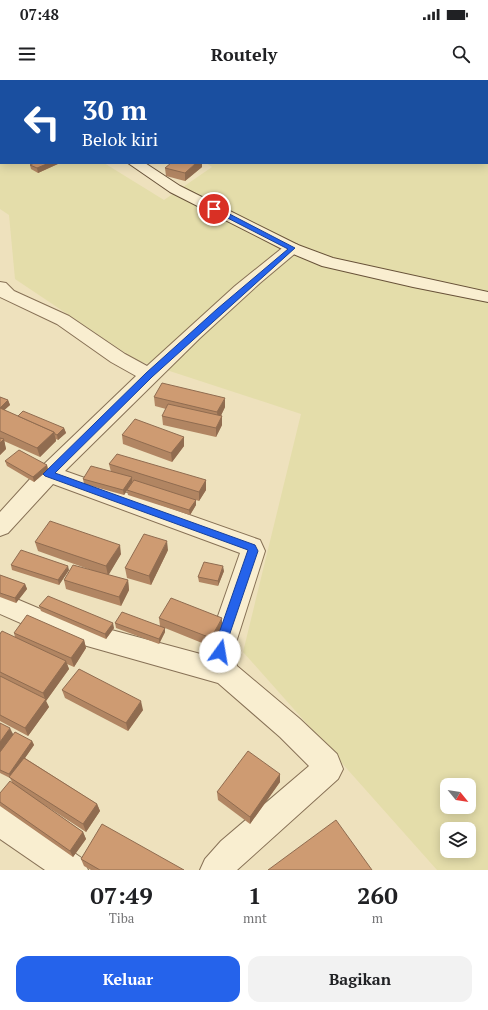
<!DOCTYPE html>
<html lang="id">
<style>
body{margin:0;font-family:"PT Serif",serif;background:#f2f2f2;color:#202124;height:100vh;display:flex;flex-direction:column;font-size:15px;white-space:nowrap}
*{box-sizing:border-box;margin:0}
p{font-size:13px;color:#757577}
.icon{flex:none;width:22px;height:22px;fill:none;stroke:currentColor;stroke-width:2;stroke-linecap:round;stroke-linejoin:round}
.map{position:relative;height:790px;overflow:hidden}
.side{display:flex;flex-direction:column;background:#fff;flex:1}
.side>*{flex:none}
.guide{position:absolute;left:0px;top:0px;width:488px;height:84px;box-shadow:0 2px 10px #0003;background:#1a4fa0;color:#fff;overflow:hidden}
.needle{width:26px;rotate:120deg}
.tools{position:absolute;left:440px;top:698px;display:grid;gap:8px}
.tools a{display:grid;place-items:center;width:36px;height:36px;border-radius:8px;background:#fff;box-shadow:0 2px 10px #0003;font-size:20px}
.pin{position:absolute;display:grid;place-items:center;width:34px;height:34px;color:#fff;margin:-17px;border:2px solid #fff;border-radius:50%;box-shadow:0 1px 4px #0007}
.me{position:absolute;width:44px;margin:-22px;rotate:13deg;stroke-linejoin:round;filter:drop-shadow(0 0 3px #0008)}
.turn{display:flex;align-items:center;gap:14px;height:84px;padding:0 16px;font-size:18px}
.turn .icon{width:52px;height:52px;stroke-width:2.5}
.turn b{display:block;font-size:28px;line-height:34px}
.eta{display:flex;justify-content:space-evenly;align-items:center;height:68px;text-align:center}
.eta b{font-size:24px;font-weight:700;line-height:28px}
.cta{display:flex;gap:8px;margin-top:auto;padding:8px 16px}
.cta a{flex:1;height:46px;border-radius:12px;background:#2563eb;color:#fff;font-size:16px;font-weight:700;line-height:46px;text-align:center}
.cta a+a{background:#f2f2f2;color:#202124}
.status{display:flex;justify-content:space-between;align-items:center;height:28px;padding:0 20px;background:#fff;direction:ltr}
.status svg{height:11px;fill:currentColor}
header{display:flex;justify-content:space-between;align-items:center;height:52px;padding:0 16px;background:#fff;font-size:18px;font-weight:700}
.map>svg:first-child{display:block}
</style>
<div class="status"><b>07:48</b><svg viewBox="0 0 49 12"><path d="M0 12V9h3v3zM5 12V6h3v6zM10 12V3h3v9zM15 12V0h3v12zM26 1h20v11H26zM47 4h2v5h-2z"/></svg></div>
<header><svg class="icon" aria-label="menu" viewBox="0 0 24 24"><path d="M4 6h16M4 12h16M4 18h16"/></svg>Routely<svg class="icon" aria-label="search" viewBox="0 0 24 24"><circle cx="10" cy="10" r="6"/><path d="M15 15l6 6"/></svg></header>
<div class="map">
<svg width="488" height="790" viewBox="0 0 488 790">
<rect width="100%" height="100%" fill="#eee1bd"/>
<path fill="#e4ddaa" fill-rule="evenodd" d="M391 0H488V790H437L243 572 301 334 136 280 15 199 9 135 0 129V59L1 83H33L40 88 53 83H104L164 120 212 87 206 83H487V1ZM447 705H469V727H447ZM447 749H469V771H447Z"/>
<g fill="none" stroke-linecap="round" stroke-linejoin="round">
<g stroke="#877156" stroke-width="2">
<g id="street">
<polygon points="125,0 137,0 138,1 126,1"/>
<polygon points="292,163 298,165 300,168 298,171 260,203 200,258 65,391 260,460 265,471 233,572 237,586 300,639 337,674 343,689 338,699 237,790 200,790 205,779 221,761 309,686 280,657 218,603 48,555 0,534 0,512 52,534 208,576 207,572 210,559 240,473 53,404 8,453 0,456 0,432 40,388 136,296 111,282 57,244 0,217 0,202 6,203 14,211 69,236 125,274 147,286 235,206 286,165"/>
<polygon points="0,725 11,729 83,779 88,790 45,790 0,759"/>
</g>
</g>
<g stroke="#685239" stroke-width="2">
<g id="secondary">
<rect x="55" y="0" width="12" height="1"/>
<polygon points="128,83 145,83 180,106 298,165 333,178 488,212 488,222 413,207 322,186 286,171 170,112"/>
</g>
</g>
<use href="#street" fill="#f9eed0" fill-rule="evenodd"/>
<use href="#secondary" fill="#f9eed0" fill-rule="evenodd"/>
</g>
<g fill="#b18562">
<polygon points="60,83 38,93 31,89 30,85"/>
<polygon points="202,87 185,101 166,96 165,88"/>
<polygon points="0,317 8,320 10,325 4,330 18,336 64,348 66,353 58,360 56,359 56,361 40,377 4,361 6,369 0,375"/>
<polygon points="154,317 225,327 221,335 222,336 222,345 216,357 163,345 162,336 166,329 155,326"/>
<polygon points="122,355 184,357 184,366 172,382 123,364"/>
<polygon points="5,381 47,385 48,390 34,402 7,386"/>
<polygon points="109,384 206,400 206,410 199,421 196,420 196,425 190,435 128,415 127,411 124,415 84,404 83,399 111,392"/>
<polygon points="35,462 121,474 108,495 128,500 129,510 121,526 66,509 64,500 91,490 38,471"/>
<polygon points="168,470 151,505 127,498 125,488"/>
<polygon points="11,485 69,490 59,505 12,490"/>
<polygon points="224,491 218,506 199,502 198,497"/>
<polygon points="0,495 25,504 27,509 16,523 0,517"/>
<polygon points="39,526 114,548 106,559 41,531"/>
<polygon points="159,538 222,547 212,567 165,548 165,552 159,564 116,548 115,543 160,546"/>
<polygon points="0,552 1,553 15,557 14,553 84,560 86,568 74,587 67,584 69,589 46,621 49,627 28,656 0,641"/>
<polygon points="62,610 143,630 128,651 65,618"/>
<polygon points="0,643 13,654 32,661 34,665 25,678 97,724 100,731 86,752 40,722 83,752 86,759 73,777 0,726 0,713 12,702 10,698 0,693"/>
<polygon points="280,694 280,702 250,744 218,720 217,712"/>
<polygon points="81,779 184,790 91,790 84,786"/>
</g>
<g fill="#906c50">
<polygon points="49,83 60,83 38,93 37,88"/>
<polygon points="196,83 202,83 202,87 185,101 185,93"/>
<polygon points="225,318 225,327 218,342 217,332"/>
<polygon points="8,320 10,325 0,334 0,328"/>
<polygon points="222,336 222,345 216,357 216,348"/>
<polygon points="64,348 66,353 58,360 57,355"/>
<polygon points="54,352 56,361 40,377 37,368"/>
<polygon points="184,357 184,366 172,382 171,373"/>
<polygon points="4,359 6,369 0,375 0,363"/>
<polygon points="47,385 48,390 34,402 33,397"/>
<polygon points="132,397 132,402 124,415 123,410"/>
<polygon points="206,400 206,410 199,421 199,412"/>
<polygon points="196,420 196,425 190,435 189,430"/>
<polygon points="167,461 168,470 151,505 149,496"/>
<polygon points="120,465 121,474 108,496 106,486"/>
<polygon points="68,486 69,490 59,505 58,500"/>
<polygon points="223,486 224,491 218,506 218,501"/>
<polygon points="128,500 129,510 121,526 119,517"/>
<polygon points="25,504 27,509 16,523 15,518"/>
<polygon points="222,538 222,547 212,567 211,558"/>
<polygon points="113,543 114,548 106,559 105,554"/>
<polygon points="165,548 165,552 159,564 159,559"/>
<polygon points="84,560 86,568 74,587 71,578"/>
<polygon points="66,581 69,589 46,621 49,627 28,656 25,648 45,619 43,613"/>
<polygon points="141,621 143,630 128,651 126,643"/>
<polygon points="10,648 14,656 0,673 0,662"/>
<polygon points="32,661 34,665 11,698 9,694"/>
<polygon points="280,694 280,702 250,744 250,737"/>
<polygon points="97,724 100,731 86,752 83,744"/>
<polygon points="83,752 86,759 73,777 70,771"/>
</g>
<g fill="#ce9b72" stroke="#906c50">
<polygon points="34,83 49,83 37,88 30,85"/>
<polygon points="171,83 196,83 185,93 165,88"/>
<polygon points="162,303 225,318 217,332 154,317"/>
<polygon points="0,317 8,320 0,328"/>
<polygon points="168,324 222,336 216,348 162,336"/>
<polygon points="0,328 54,352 37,368 0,351"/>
<polygon points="23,331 64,348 57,355 55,354 54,352 18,336"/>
<polygon points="135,339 184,357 171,373 122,355"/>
<polygon points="0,358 4,359 0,363"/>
<polygon points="19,370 47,385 33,397 5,381"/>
<polygon points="117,374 206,400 199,412 109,384"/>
<polygon points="91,386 132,397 123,410 83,399"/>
<polygon points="134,400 196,420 189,430 127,410"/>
<polygon points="50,441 120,465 106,486 35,462"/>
<polygon points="144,454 167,461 149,496 125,488"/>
<polygon points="21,470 68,486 58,500 11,485"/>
<polygon points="204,482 223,486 218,501 198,497"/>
<polygon points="73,485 128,500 119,517 64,500"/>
<polygon points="0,495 25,504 15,518 0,513"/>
<polygon points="48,516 113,543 105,554 39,526"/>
<polygon points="171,518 222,538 211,558 159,538"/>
<polygon points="122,532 165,548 159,559 115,543"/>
<polygon points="27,535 84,560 71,578 14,553"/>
<polygon points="2,551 66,581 43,613 0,592 0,554"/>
<polygon points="79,589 141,621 126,643 62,610"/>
<polygon points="0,596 46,619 25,648 0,635"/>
<polygon points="0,643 10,648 0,662"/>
<polygon points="15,652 32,661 9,694 0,690 0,672"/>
<polygon points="248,671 280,694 250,737 217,712"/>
<polygon points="24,678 97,724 83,744 9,697"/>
<polygon points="10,701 83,752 70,771 0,722 0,713"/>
<polygon points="336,740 372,790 268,790"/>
<polygon points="102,744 184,790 100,790 81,779"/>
</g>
<polygon fill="#2563eb" stroke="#184099" points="212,127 216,127 295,168 152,297 55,393 255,465 258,471 228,559 224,576 220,577 217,576 215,572 217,559 248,470 45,396 43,394 146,293 217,229 288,169 212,130"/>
</svg>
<div class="tools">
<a><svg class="needle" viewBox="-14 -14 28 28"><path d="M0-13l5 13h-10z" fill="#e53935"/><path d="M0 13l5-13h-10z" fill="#757577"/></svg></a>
<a><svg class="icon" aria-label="layers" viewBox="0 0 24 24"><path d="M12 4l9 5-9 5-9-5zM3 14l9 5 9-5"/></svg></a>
</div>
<div class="pin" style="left:214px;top:129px;background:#d93025"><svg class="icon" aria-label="arrive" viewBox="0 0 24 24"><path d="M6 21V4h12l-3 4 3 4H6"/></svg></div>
<svg class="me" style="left:220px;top:572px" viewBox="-20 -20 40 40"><circle r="19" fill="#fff"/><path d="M0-13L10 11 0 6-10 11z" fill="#2563eb"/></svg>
<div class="guide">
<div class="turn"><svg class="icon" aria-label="left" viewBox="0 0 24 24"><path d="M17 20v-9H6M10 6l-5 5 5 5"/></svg><div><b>30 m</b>Belok kiri</div></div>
</div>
</div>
<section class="side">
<div class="eta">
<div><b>07:49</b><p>Tiba</p></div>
<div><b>1</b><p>mnt</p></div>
<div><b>260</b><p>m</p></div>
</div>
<div class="cta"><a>Keluar</a><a>Bagikan</a></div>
</section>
